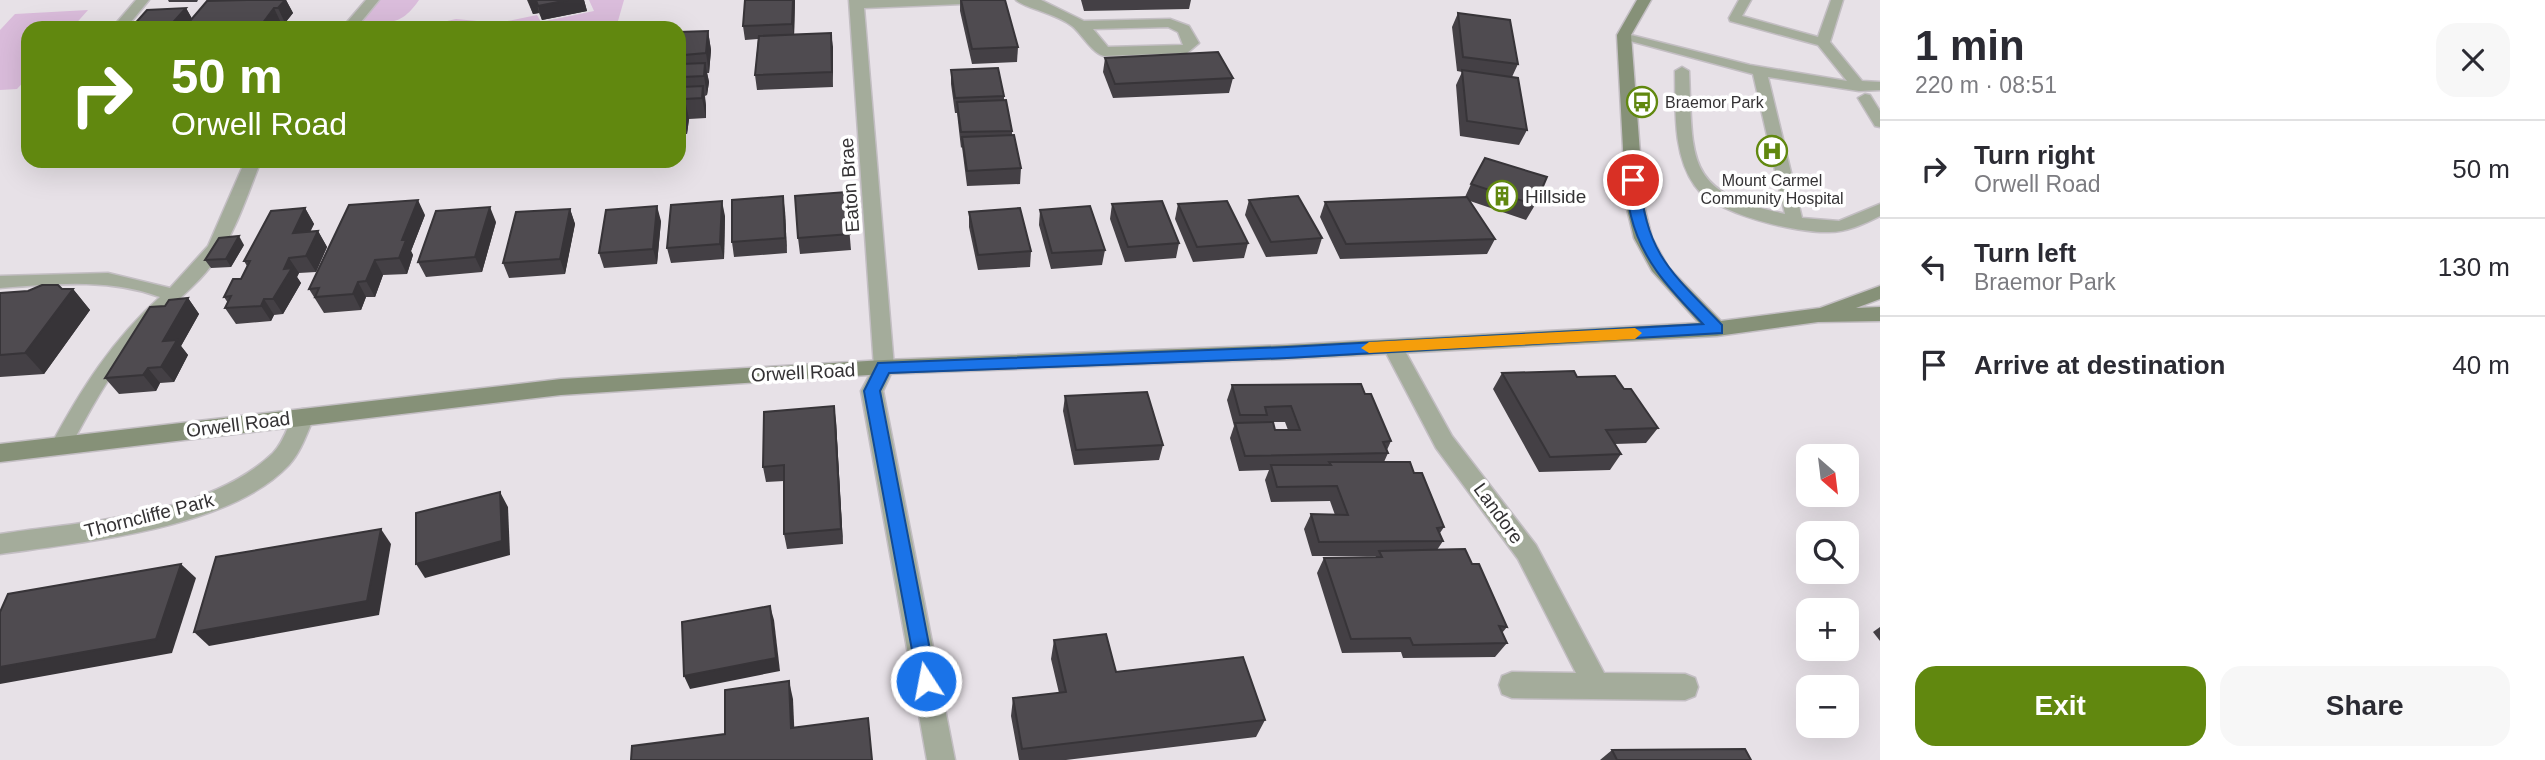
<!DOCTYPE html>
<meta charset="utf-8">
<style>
body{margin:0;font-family:Helvetica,sans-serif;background:#f7f7f7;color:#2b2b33;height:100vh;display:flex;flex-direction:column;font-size:26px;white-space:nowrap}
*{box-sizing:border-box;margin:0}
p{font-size:23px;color:#7c7c81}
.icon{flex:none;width:38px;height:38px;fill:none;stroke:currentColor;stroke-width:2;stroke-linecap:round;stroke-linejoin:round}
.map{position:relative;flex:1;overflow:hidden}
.drawer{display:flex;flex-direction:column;background:#fff;width:665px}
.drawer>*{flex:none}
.banner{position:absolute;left:21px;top:21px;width:665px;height:147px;border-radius:21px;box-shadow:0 7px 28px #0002;background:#61880f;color:#fff;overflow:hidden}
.needle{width:46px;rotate:152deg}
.fabs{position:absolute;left:1796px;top:444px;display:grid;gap:14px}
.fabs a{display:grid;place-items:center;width:63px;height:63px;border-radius:14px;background:#fff;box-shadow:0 7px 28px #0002;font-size:35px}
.pin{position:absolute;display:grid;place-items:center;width:60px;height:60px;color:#fff;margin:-30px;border:4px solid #fff;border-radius:50%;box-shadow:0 2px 7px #0007}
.me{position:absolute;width:77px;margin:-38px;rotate:349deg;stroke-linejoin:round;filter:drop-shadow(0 0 5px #0008)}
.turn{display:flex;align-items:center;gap:24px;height:147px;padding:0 35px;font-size:32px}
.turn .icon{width:91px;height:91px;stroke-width:2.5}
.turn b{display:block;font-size:49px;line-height:60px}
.round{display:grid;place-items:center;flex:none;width:74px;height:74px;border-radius:21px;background:#f7f7f7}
.headline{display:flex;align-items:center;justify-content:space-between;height:119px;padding:0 35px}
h1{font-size:42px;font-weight:700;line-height:52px}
.cta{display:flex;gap:14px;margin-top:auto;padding:14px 35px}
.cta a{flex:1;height:80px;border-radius:21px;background:#61880f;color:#fff;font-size:28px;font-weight:700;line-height:80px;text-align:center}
.cta a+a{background:#f7f7f7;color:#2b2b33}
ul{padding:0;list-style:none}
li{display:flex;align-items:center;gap:21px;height:98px;padding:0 35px;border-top:2px solid #e1e1e2}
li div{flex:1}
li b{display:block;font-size:26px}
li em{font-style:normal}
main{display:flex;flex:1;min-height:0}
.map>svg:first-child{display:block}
</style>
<main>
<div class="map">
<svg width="1880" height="760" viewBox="0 0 1880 760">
<rect width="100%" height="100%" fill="#e7e1e7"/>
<g fill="#dabcdb">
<path d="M378 0H419C401 26 390 23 360 22Z"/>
<polygon points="589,0 624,0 616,28 416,28 456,19 498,23 537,15 541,22 594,11"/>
<polygon points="88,10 72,28 28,28 28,77 17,89 0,90 0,30 15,14"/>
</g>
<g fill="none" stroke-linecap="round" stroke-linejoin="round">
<g stroke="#c3bec3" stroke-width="3">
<g id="lane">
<polygon points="136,0 149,0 126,28 112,28"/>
<polygon points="366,0 379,0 356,28 342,28"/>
<path d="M1739 0H1751L1742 16 1818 37 1831 0H1843L1830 42 1862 81 1880 82V90L1859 91 1768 77 1802 218 1839 221 1880 204V216C1864 224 1847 232 1829 232 1796 233 1714 214 1695 186 1672 154 1676 108 1675 71L1682 67 1689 71C1693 163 1685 192 1785 214L1753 74 1619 38V32L1750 65 1847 81 1818 45 1730 21 1729 18Z"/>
<polygon points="1865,94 1870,95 1880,111 1880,127 1875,126 1858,98"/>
<path d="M245 161H261C247 195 236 232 214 262 193 291 162 311 139 338 110 372 89 412 68 451H54L51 445C81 389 113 339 160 297 108 278 54 284 0 288V276L108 273 170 288 208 246Z"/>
</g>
</g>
<g stroke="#c3bec3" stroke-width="3">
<g id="street">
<polygon points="849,0 969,0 962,4 864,8 894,367 883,391 955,760 927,760 861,391 874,367"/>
<path d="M1016 0H1041L1084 21 1170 19 1189 26 1199 43 1187 53 1104 56C1092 53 1082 34 1072 26 1055 13 1027 9 1016 0ZM1168 27 1178 32 1183 45 1108 47 1093 29Z"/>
<polygon points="1393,340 1400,342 1452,436 1536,545 1604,673 1685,674 1695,678 1698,687 1695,696 1685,700 1512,698 1502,694 1499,685 1502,676 1512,672 1576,673 1518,559 1436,448 1383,347"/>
<path d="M303 409 311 411 314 417C307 433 301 452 289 465 229 529 84 542 0 554V534C85 521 207 516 273 453 284 442 288 425 295 411Z"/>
</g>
</g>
<g stroke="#c3bec3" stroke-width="3">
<polygon id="secondary" points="1637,0 1651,0 1631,35 1644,205 1652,238 1668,267 1721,321 1820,308 1880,286 1880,299 1856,308 1880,307 1880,321 1818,322 1717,336 1287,359 884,374 561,395 0,462 0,444 561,379 884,360 1287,345 1699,323 1652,271 1634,238 1626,205 1617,35"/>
</g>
<use href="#lane" fill="#a4ac9b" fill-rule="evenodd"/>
<use href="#street" fill="#a4ac9b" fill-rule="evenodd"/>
<use href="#secondary" fill="#869178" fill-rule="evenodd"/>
</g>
<g fill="#444045" fill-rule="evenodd">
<polygon points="168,0 198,0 197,2 169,2"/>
<polygon points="285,0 286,0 293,13 285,23 131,28 186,8 192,19"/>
<polygon points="527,0 584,0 587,11 542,20 539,13 533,14"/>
<polygon points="795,0 794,35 831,33 833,87 757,90 755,75 758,39 745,40 743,26"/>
<polygon points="960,0 1005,0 1018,47 1017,62 972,64 960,11"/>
<polygon points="1081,0 1191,0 1189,9 1084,11"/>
<polygon points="1458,13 1518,64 1512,77 1527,130 1519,145 1460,136 1456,85 1462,72 1457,71 1452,27"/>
<polygon points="708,31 711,50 709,73 707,73 709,82 707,95 705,96 706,106 706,118 689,119 687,134 679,134 679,32"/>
<polygon points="1105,58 1233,78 1229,93 1113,98 1103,72"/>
<polygon points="951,70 1004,96 1004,100 1012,131 1012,135 1021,168 1020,184 967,186 962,147 961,148 957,113 955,113 951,84"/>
<polygon points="1471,184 1535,205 1526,220 1470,201 1495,239 1487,254 1340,259 1320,217 1325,202 1465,197"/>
<polygon points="846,192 851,250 800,254 798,238"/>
<polygon points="1249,200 1322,238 1317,254 1266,257 1245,215"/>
<polygon points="1112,204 1179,243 1176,258 1125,262 1110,219"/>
<polygon points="1178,204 1248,243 1244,258 1193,262 1175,219"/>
<polygon points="305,208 314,224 310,232 318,231 327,247 316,272 299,273 297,277 301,283 283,314 274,315 271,321 236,324 225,308 228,303 224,297 241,279 247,266 244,261"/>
<polygon points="570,209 575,224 565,274 509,278 503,263"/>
<polygon points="1040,210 1105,250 1102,265 1051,269 1039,225"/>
<polygon points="785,211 787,253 734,257 732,242"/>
<polygon points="969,212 1031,251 1030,267 978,270 969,227"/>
<polygon points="425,215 411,251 413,255 407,274 383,275 375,297 366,297 361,310 324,313 309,289"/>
<polygon points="725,216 724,259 671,263 667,248"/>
<polygon points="661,221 657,264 604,268 599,253"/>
<polygon points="496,222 482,272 426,277 418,262"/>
<polygon points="244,245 231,267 211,268 205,260"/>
<polygon points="73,289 90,310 44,374 0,377 0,293"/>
<polygon points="188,298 199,314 181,346 188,355 174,382 160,383 156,391 119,394 105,378 165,306"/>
<polygon points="1502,373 1577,377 1624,389 1658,428 1646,443 1615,444 1621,454 1610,470 1539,472 1493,389"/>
<path d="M1232 385 1365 394 1391 441 1387 450 1388 453 1384 462 1414 473 1444 527 1440 533 1443 541 1437 550 1472 564 1507 627 1502 633 1507 643 1495 657 1403 658 1401 652 1342 653 1317 573 1324 558H1375L1376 556H1312L1304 529 1311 514 1335 515 1330 501 1271 502 1265 480 1269 470 1239 471 1230 438 1234 426 1227 400ZM1264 422H1285L1288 430H1275Z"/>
<polygon points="1065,396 1163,445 1159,460 1074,465 1063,411"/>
<polygon points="836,421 843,544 787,549 784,534 784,481 766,482 763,467"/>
<polygon points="1880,627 1880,641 1873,632"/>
<polygon points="1054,640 1116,672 1265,720 1256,737 1066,760 1019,760 1011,716 1013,698 1059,693 1051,659"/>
<polygon points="1612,750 1751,760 1600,760"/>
</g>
<g fill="#373438">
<polygon points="285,0 286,0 293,13 285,23 278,8"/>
<polygon points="528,0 536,0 539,13 533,14"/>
<polygon points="568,0 584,0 587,11 542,20 538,6"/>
<polygon points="793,0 795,0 794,38 792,24"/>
<polygon points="186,8 194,22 189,28 168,28"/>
<polygon points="274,8 281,23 277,28 259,28"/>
<polygon points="708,31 711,50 709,73 706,53"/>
<polygon points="831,33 833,47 833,87 832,72"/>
<polygon points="705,63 709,82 707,95 704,76"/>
<polygon points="703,86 706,106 706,118 702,98"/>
<polygon points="685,99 689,119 687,134 683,113"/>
<polygon points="783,196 785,211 787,253 785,238"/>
<polygon points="418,200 425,215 411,251 413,255 407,274 399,258 402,240"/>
<polygon points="722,201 725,216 724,259 720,244"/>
<polygon points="657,206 661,221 657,264 653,249"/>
<polygon points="490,207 496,222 482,272 475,257"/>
<polygon points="305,208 314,224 302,248 293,233"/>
<polygon points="570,209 575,224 565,274 560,259"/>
<polygon points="318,231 327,247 316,272 306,256"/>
<polygon points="239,236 244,245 231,267 226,259"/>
<polygon points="289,258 299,273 297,277 301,283 283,314 273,299 284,269"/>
<polygon points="375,260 383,275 375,297 366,281"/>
<polygon points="358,282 366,297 361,310 353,294"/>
<polygon points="73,289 90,310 44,374 25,353"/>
<polygon points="188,298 199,314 181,346 188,355 174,382 161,367 163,341"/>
<polygon points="264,299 274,315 271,321 261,306"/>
<polygon points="148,368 160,383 156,391 143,375"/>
<polygon points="834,406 836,421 843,544 841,529"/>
<polygon points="500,492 508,507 510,555 425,578 416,564"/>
<polygon points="381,529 391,544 379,615 209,646 194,632"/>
<polygon points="181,564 196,578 172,653 0,684 0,667"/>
<polygon points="770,606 774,620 780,671 690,689 684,676"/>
<polygon points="789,681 793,699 795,745 791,728"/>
</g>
<g fill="#4f4b50" stroke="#373438" stroke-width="2">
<polygon points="247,0 285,0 278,8 274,8 259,28 184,28 207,1"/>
<polygon points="536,0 568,0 538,6"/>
<polygon points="745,0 793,0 792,24 743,26"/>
<polygon points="961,0 1005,0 1018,47 972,49"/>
<polygon points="186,8 168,28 131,28 147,10"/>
<polygon points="1458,13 1510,20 1518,64 1463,57"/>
<polygon points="708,31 706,53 684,55 682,64 705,63 704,76 683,77 682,87 703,86 702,98 685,99 683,113 679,114 679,32"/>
<polygon points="831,33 832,72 755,75 759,36"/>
<polygon points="1218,52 1233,78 1115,84 1105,58"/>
<polygon points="998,68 1004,96 955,98 951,70"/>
<polygon points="1462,70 1518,78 1527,130 1467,121"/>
<polygon points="1006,100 1012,131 961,132 957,102"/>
<polygon points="1014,135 1021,168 967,171 962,137"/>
<polygon points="1485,158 1547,177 1535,205 1471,184"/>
<polygon points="846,192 850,234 798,238 795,196"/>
<polygon points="783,196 785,238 732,242 732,200"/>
<polygon points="1298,196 1322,238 1271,242 1249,200"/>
<polygon points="1467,197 1495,239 1346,244 1325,202"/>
<polygon points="418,200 402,240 406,240 399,258 375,260 366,281 358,282 353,294 315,297 319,288 309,289 349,205"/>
<polygon points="722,201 720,244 667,248 671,205"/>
<polygon points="1162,201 1179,243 1128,247 1112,204"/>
<polygon points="1227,201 1248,243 1197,247 1178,204"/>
<polygon points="657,206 653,249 599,253 606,210"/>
<polygon points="1090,206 1105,250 1052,253 1040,210"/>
<polygon points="490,207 475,257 418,262 436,211"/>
<polygon points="305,208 293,233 318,231 306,256 289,258 284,269 292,268 273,299 264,299 261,306 225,308 231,296 224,297 233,279 241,279 250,261 244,261 271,211"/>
<polygon points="1020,208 1031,251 978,255 969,212"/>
<polygon points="570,209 560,259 503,263 516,212"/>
<polygon points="239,236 226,259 205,260 219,238"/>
<polygon points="42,285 58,285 62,289 73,289 25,353 0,355 0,293 28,291"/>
<polygon points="188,298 163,341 177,340 161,367 148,368 143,375 105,378 150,307 165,306 169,300"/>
<polygon points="1574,371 1577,377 1615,376 1624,389 1631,389 1658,428 1606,430 1621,454 1550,457 1502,373"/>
<polygon points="1361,384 1365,394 1371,394 1391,441 1383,442 1388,453 1245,456 1235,423 1273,422 1275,430 1300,430 1291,406 1265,407 1267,415 1240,415 1232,385"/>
<polygon points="1147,392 1163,445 1076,450 1065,396"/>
<polygon points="834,406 841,529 784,534 784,465 763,467 764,412"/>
<polygon points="1329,462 1410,462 1414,473 1422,473 1444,527 1437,528 1443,541 1319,542 1311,514 1348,515 1337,486 1277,487 1271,465 1331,465"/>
<polygon points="500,492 502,541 416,564 416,513"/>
<polygon points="381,529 367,601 194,632 216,557"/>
<polygon points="1465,549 1472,564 1479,564 1507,627 1499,626 1507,643 1413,645 1410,638 1351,639 1324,558 1382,557 1379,551"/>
<polygon points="181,564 156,639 0,667 0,612 8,594"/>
<polygon points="770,606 776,658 684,676 682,622"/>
<polygon points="1106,634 1116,672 1243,657 1265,720 1022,749 1013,698 1066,692 1054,640"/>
<polygon points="789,681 791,728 868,718 872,760 631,760 632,746 725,734 725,690"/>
<polygon points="1745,749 1751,760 1617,760 1612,750"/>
</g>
<path fill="#1a73e8" stroke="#114b97" stroke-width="2" d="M1629 178 1640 180C1645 254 1674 275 1722 325V333L1287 358 889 373 880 391 936 681 933 688 926 690 919 688 864 391 878 363 1287 347 1703 324C1672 291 1642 262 1631 216 1628 204 1625 189 1629 178Z"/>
<polygon fill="#f59e0b" points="1635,328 1642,333 1635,339 1369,353 1361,348 1369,342"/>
<defs>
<g id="bus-ring" transform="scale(1.575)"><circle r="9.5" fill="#fff" stroke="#61880f" stroke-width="1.5"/><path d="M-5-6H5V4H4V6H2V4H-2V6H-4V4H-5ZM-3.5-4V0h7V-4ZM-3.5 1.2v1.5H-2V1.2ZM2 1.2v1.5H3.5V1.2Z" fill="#61880f"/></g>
<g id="hospital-ring" transform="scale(1.575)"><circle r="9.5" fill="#fff" stroke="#61880f" stroke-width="1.5"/><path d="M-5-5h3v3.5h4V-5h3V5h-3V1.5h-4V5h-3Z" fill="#61880f"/></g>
<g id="building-ring" transform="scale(1.575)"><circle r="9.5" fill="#fff" stroke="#61880f" stroke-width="1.5"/><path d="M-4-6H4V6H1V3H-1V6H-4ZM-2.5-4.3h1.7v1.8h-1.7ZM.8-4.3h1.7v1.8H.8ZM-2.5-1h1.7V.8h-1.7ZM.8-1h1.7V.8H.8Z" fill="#61880f"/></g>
</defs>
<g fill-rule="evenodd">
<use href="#bus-ring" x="1642" y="102"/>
<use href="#hospital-ring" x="1772" y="151"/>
<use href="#building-ring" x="1502" y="196"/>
</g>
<g text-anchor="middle" stroke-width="7" stroke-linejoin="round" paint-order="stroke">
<g font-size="16" fill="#343234" stroke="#fff" text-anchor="start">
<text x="1665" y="108">Braemor Park</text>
<text x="1772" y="186" text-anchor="middle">Mount Carmel<tspan x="1772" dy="18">Community Hospital</tspan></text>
</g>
<g font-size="19" fill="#343234" stroke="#fff">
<text transform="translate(849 185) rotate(-94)" y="7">Eaton Brae</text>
<text transform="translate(803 372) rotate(-3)" y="7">Orwell Road</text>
<text transform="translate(238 424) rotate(-7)" y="7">Orwell Road</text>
<text transform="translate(1499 513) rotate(54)" y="7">Landore</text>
<text transform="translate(149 515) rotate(-14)" y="7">Thorncliffe Park</text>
</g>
<g font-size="19" fill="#343234" stroke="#fff" text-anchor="start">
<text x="1525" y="203">Hillside</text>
</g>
</g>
</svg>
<div class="fabs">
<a><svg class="needle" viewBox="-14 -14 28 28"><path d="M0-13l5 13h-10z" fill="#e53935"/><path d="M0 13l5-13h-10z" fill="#7c7c81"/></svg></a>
<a><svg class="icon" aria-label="search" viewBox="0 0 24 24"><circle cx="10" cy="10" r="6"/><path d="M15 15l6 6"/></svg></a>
<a>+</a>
<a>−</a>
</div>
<div class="pin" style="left:1633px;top:180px;background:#d93025"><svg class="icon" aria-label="arrive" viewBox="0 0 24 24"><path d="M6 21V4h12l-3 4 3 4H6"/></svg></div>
<svg class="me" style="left:926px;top:681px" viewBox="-20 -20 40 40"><circle r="17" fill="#1a73e8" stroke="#fff" stroke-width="3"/><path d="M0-11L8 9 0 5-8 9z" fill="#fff"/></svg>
<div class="banner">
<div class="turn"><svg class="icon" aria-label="right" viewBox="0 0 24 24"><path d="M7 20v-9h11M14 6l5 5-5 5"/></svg><div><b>50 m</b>Orwell Road</div></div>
</div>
</div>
<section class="drawer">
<div class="headline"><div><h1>1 min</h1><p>220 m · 08:51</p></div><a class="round"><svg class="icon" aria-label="close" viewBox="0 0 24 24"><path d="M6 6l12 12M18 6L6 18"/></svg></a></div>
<ul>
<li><svg class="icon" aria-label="right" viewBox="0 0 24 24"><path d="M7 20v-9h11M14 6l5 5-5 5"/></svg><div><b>Turn right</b><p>Orwell Road</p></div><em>50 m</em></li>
<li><svg class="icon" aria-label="left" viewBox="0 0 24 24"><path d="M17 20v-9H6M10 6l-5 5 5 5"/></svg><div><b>Turn left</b><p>Braemor Park</p></div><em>130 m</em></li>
<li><svg class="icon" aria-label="arrive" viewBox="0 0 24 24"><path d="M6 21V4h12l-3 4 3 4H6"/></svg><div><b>Arrive at destination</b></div><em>40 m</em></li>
</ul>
<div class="cta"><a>Exit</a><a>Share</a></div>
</section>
</main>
